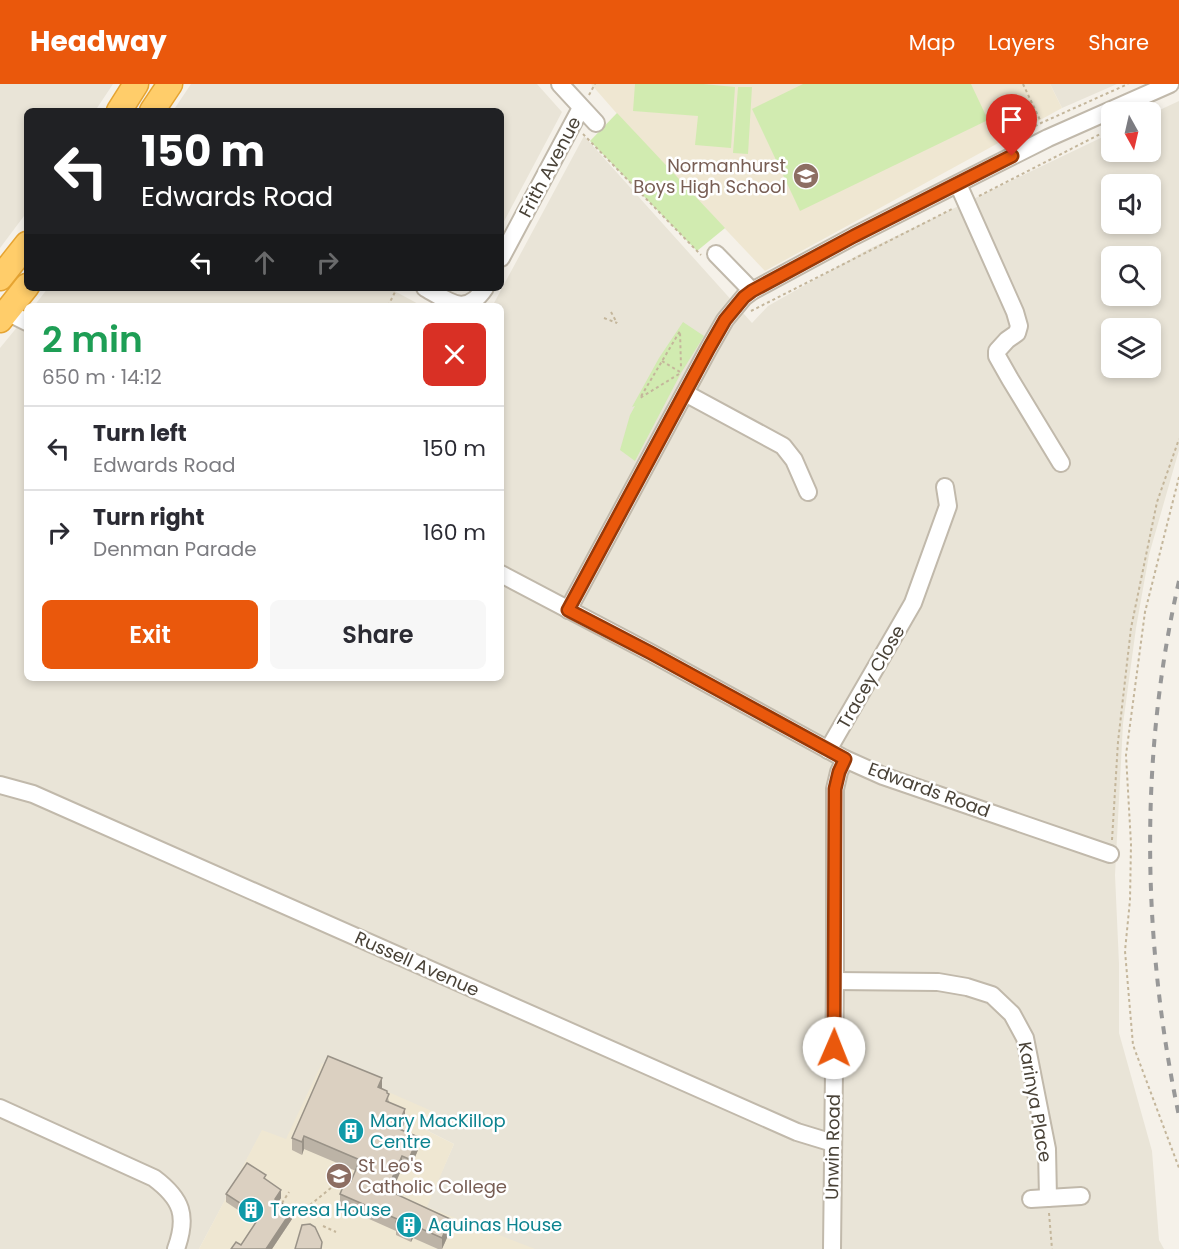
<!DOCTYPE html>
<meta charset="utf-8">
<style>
body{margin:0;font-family:Poppins,sans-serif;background:#f7f7f7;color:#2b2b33;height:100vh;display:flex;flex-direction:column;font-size:22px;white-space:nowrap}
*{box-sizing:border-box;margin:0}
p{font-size:20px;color:#7c7c81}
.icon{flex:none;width:33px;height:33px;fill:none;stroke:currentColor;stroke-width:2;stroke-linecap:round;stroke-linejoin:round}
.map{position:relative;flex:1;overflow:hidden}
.side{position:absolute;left:24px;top:219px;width:480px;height:378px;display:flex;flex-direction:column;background:#fff;border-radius:9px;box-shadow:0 3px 9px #0003}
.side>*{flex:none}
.hud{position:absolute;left:24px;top:24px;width:480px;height:183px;border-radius:9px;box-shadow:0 3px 9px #0003;background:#202124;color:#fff;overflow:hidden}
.needle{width:39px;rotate:172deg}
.controls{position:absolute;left:1101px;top:18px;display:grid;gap:12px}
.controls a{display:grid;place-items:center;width:60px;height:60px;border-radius:9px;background:#fff;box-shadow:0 3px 9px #0003;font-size:30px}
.pin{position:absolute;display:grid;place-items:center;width:51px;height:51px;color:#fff;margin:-62px -26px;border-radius:50% 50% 50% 0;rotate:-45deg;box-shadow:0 0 6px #0007}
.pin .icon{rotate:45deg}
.me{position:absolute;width:66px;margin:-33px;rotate:1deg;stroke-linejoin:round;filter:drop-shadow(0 0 4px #0008)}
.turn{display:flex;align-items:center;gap:21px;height:126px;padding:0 18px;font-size:27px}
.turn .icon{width:78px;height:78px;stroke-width:2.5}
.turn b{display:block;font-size:42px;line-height:51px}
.lanes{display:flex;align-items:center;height:57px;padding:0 18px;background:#0003;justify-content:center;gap:30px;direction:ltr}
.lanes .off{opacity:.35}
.round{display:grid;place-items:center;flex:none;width:63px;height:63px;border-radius:9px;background:#f7f7f7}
.headline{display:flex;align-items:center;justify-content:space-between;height:102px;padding:0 18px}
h1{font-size:36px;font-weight:600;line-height:45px;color:#1e9e55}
.primary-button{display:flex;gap:12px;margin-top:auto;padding:12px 18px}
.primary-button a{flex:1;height:69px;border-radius:9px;background:#ea580c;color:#fff;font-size:24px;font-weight:600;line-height:69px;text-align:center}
.primary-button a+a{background:#f7f7f7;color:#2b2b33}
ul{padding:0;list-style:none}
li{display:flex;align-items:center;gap:18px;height:84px;padding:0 18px;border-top:2px solid #e1e1e2}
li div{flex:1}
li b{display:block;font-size:22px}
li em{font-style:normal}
header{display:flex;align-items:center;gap:36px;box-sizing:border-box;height:84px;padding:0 30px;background:#ea580c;color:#fff}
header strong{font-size:28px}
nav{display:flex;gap:33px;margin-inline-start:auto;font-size:21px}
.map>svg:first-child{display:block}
</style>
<header>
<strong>Headway</strong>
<nav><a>Map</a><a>Layers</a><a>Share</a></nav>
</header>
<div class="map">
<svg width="1179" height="1165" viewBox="0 0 1179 1165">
<rect width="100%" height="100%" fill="#f5f1e9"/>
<g fill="#e9e4d7" fill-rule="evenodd">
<polygon points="0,0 113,0 95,27 27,27 27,128 0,164"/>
<polygon points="191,0 537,0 562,28 501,143 501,27 173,27"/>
<polygon points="1050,0 1117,0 1062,24"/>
<path d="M1179 17V366L1149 471 1136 544 1123 640 1115 791 1119 880V949L1152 1067 1159 1156 1164 1165H526L426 1123 454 1060 426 1046 434 1028 286 1056 262 1047 199 1165H0V264L27 231V594H501V222H491L494 219 584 52 752 239 768 222 867 166 1111 49 1112 68H1150L1151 30ZM1112 100H1150V140H1112ZM1112 172H1150V212H1112ZM1112 244H1150V284H1112Z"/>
<polygon points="48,204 389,204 422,222 34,222"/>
</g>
<g fill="#efe7d2">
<polygon points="591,0 1050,0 1062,24 765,187 626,40"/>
<polygon points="322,979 434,1028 426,1046 454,1060 427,1123 535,1165 199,1165 262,1046 286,1055"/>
</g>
<g fill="#d1ebb0">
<polygon points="635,0 703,0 735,3 731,64 695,61 698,32 633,27"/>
<polygon points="803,0 971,0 988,36 800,127 752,25"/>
<polygon points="738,3 752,3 748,70 733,69"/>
<polygon points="617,29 725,144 697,167 590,57"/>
<polygon points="683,238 704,252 681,289 635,377 620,366 630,331 635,322 632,323 659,274"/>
</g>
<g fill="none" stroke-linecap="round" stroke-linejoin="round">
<g stroke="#c1b9ab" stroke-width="20">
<g id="minor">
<polyline points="560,0 596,39"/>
<polyline points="958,100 1015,228 1019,242 1017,249 1007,256 997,267 997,272 1010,295 1061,379"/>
<polyline points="716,170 752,207"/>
<polyline points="501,174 581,24"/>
<path d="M425 204C449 217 465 234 485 204"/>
<polyline points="7,228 27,238"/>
<polyline points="685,309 783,362 794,376 808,408"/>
<polyline points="501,490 651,569 845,675 883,692 1110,770"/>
<polyline points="568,526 709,264 725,236 744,213 752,207 854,152 1048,54 1170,0"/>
<polyline points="828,666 913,519 948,422 945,403"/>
<polyline points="0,701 33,710 797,1048 833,1059"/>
<polyline points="835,897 938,898 967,903 992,911 1012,930 1025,954 1047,1065 1048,1114"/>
<path d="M0 1024 154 1094C182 1115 188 1132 176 1165"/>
<polyline points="1031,1115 1081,1112"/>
<polyline points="832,1165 835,897 835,705 839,688 845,675"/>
</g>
</g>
<g stroke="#e6a432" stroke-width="27">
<g id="highway">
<polyline points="119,27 136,0"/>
<polyline points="152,27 170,0"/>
<polyline points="0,194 27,160"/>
<polyline points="0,236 27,202"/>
</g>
</g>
<g stroke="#c4b69b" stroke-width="2" stroke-dasharray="3 3" stroke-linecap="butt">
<polyline points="1023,0 1041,38"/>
<polyline points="589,11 595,0"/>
<polyline points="583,50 701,171"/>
<polyline points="1019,51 1041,39 1128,0"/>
<polyline points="979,112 1112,44"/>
<polyline points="388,222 397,204"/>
<polyline points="751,227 952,125"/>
<polyline points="611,228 617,239"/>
<polyline points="604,234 617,239"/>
<polyline points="662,277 680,288"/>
<polyline points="679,290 640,314 680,247 681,283"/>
<polyline points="1179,393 1145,528 1126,671 1131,760 1130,816 1125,867 1133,961 1179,1084"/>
<polyline points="1112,756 1118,658 1131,544 1157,418 1179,355"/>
<polyline points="409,1111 415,1098"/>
<polyline points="282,1119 289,1108"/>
<polyline points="310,1121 337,1099"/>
<polyline points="1049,1129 1052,1165"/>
<polyline points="323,1142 336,1148"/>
</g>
<use href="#minor" stroke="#fff" stroke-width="16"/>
<use href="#highway" stroke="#ffcd6a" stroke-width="24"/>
<path stroke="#989898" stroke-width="4" stroke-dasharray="8 8" stroke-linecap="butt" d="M1179 497C1139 672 1142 857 1179 1032"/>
</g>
<g fill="#bcb3a6">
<polygon points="382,1005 387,1009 389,1018 405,1038 402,1046 418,1066 409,1087 402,1084 392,1108 450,1147 442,1165 438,1165 413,1154 411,1158 396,1151 396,1147 340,1122 340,1110 351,1097 356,1087 304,1065 302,1071 292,1066 292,1054"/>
<polygon points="266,1096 281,1114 279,1117 292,1135 272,1165 231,1165 241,1161 256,1138 226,1118 226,1110"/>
</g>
<g fill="#999287">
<polygon points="382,994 382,1007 378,1003"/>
<polygon points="405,1025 405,1038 397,1056 397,1044"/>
<polygon points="304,1052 304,1065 302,1071 302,1058"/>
<polygon points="418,1053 418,1066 409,1087 409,1075"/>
<polygon points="402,1072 402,1084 387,1118 387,1106"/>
<polygon points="281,1106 281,1114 275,1123 275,1115"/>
<polygon points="292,1126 292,1135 272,1165 266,1165"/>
<polygon points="450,1135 450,1147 442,1165 442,1154"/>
<polygon points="413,1141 413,1154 411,1158 411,1145"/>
</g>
<g fill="#dbd0c1" stroke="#999287" stroke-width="1.5">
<polygon points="328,972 382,994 378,1003 387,1007 387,1009 389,1010 386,1017 405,1025 397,1044 418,1053 409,1075 402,1072 387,1106 450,1135 442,1154 413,1141 411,1145 396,1138 397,1135 340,1110 346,1095 351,1097 360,1076 304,1052 302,1058 292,1054"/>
<polygon points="247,1079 266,1091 264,1094 281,1106 275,1115 292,1126 266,1165 231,1165 236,1158 241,1161 260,1132 226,1110"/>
<polygon points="310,1140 315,1143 322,1158 321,1165 295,1165 302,1141"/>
</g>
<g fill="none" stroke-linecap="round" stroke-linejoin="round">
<g stroke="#983908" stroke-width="15">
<polyline id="route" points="834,964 835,705 839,688 845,675 651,569 568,526 709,264 725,236 744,213 752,207 854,152 1012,72"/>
</g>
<use href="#route" stroke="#ea580c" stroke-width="10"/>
</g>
<defs>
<g id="school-disc" transform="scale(1.35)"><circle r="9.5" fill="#8d6e63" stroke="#fff"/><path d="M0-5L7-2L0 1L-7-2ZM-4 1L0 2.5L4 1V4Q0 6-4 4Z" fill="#fff"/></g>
<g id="building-disc" transform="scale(1.35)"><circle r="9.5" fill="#0f9aa8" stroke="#fff"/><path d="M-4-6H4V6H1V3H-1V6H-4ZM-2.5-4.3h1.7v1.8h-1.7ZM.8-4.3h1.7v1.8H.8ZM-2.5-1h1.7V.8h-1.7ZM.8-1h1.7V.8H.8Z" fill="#fff"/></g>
</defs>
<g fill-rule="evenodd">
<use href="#school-disc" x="806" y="92"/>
<use href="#building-disc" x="351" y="1047"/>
<use href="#school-disc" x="339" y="1092"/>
<use href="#building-disc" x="251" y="1126"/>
<use href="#building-disc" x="409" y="1141"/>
</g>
<g text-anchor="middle" stroke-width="5" stroke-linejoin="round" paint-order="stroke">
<g font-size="18" fill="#785e54" stroke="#fff" text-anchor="end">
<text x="786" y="88">Normanhurst<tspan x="786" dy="21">Boys High School</tspan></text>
<text x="358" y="1088" text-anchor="start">St Leo's<tspan x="358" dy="21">Catholic College</tspan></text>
</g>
<g font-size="18" fill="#494237" stroke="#fff">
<text transform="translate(550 83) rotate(-62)" y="6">Frith Avenue</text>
<text transform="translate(871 593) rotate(-60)" y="6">Tracey Close</text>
<text transform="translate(929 706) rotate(20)" y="6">Edwards Road</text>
<text transform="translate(417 880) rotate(24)" y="6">Russell Avenue</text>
<text transform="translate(1035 1018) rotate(80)" y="6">Karinya Place</text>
<text transform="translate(833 1063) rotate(-89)" y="6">Unwin Road</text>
</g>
<g font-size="18" fill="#0d838f" stroke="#fff" text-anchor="start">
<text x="370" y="1043">Mary MacKillop<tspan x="370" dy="21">Centre</tspan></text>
<text x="270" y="1132">Teresa House</text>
<text x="428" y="1147">Aquinas House</text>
</g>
</g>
</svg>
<div class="controls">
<a><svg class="needle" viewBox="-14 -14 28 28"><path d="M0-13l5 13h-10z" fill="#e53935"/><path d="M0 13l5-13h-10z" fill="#7c7c81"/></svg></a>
<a><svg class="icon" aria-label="sound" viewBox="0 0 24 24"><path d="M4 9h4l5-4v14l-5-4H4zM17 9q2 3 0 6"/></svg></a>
<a><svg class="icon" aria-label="search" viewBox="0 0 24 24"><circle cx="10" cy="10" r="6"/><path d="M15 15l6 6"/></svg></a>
<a><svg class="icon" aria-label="layers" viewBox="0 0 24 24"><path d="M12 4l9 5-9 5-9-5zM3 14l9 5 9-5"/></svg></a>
</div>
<div class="pin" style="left:1012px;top:72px;background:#d93025"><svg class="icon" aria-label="arrive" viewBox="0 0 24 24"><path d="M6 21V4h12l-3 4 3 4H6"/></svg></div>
<svg class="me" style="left:834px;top:964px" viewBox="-20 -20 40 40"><circle r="19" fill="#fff"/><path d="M0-13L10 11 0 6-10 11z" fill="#ea580c"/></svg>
<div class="hud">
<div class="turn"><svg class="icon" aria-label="left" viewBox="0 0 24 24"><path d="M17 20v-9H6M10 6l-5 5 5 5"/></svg><div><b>150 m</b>Edwards Road</div></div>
<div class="lanes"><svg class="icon" aria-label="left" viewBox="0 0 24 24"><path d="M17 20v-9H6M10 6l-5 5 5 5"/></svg><svg class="icon off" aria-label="ahead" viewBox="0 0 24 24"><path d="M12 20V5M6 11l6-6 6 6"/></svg><svg class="icon off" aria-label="right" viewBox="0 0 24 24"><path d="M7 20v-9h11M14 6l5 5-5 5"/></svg></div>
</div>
<section class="side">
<div class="headline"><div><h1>2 min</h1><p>650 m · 14:12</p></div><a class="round" style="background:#d93025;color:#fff"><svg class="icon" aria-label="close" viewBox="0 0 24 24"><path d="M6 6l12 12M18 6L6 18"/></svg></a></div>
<ul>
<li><svg class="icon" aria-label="left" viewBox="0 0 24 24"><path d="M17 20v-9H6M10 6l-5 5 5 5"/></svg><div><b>Turn left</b><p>Edwards Road</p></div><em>150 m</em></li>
<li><svg class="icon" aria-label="right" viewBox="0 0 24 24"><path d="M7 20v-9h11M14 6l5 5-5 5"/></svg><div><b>Turn right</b><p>Denman Parade</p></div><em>160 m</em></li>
</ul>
<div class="primary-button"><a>Exit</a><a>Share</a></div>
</section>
</div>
